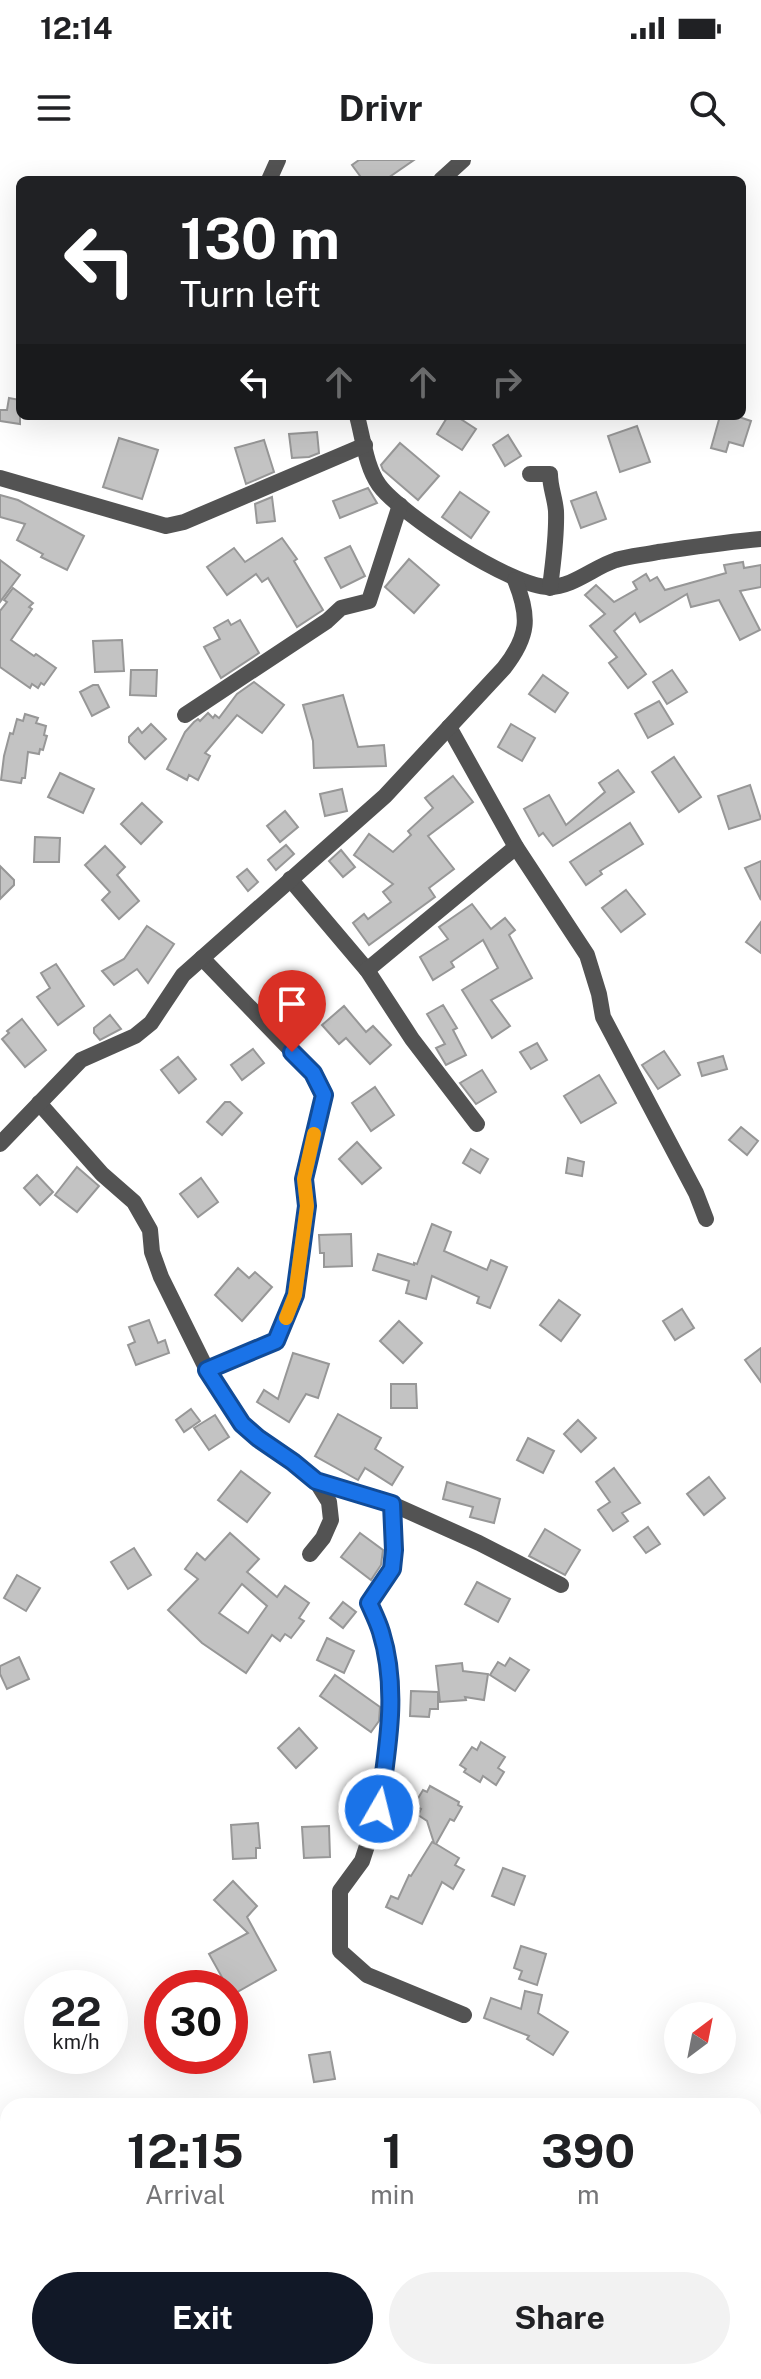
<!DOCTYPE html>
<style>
body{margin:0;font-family:"Public Sans",sans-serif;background:#f2f2f2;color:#202124;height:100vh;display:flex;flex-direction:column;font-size:30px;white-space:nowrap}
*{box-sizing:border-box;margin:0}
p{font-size:26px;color:#757577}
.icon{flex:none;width:44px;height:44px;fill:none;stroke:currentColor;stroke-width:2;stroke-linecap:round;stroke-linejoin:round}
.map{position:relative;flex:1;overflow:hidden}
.panel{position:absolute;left:0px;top:1938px;width:762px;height:282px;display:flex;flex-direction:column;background:#fff;border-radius:24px 24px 0 0;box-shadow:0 8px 32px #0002}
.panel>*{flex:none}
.hud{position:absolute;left:16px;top:16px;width:730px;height:244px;border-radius:12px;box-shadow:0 8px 32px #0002;background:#202124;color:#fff;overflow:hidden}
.needle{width:52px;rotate:32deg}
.buttons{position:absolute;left:664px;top:1842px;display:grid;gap:16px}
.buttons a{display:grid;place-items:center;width:72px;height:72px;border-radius:50%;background:#fff;box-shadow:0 8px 32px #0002;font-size:40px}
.speed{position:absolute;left:24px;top:1810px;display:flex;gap:16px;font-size:40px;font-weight:700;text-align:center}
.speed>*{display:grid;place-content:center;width:104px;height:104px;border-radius:50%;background:#fff;box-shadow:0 8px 32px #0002;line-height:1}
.speed small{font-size:20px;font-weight:400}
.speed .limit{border:12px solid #d22;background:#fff;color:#111}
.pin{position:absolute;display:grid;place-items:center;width:68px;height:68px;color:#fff;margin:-82px -34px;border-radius:50% 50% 50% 0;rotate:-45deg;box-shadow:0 0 8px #0007}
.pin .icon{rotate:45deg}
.me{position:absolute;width:88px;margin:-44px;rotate:8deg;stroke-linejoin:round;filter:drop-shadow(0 0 6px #0008)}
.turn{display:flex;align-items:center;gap:28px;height:168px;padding:0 32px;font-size:36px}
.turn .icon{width:104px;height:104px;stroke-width:2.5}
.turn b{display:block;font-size:56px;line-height:68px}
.lanes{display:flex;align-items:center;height:76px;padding:0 32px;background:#0003;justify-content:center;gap:40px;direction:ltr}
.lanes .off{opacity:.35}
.eta{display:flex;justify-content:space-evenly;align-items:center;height:136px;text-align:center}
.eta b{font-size:48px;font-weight:700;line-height:56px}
.button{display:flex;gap:16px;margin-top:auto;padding:16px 32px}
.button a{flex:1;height:92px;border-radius:48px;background:#111827;color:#fff;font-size:32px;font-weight:700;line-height:92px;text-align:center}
.button a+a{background:#f2f2f2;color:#202124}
.status{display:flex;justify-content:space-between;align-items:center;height:56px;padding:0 40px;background:#fff;direction:ltr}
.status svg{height:22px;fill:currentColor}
header{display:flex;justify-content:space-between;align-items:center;height:104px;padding:0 32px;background:#fff;font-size:36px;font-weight:700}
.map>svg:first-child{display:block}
</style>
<div class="status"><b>12:14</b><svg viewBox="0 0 49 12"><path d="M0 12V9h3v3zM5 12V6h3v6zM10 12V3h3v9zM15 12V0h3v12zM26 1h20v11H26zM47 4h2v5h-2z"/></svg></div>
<header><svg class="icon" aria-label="menu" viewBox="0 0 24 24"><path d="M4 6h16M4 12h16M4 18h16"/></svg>Drivr<svg class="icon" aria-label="search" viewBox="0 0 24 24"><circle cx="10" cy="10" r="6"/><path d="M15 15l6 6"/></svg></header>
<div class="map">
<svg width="761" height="2219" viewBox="0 0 761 2219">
<rect width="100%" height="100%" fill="#fff"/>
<g fill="#c3c3c3" stroke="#979797" stroke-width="2" fill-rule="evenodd">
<polygon points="359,0 414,0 385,20 363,20 352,5"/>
<polygon points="9,238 20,240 20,264 0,261 0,250 7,250"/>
<polygon points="448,256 456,256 476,269 462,290 437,274"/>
<polygon points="720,256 736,256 751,261 743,286 729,282 726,292 711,288"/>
<polygon points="637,266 650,302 620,312 608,276"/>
<polygon points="317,272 319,293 309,297 292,298 289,274"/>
<polygon points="508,275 521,296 505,306 493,285"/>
<polygon points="119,278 158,290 142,339 103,327"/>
<polygon points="264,280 274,312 246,324 235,288"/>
<polygon points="400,283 439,316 418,340 383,310 381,305"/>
<polygon points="368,328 377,343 340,358 333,341"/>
<polygon points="460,332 489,352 471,378 442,357"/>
<polygon points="596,332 606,359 581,368 571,341"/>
<polygon points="0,335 18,340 84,376 67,410 41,397 43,394 17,380 25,364 0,357"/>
<polygon points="272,337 275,361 257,363 255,344"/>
<polygon points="282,378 297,399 294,401 323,450 297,467 268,418 262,422 256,414 227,435 207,407 234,388 245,402"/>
<polygon points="350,386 365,416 341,428 325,398"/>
<polygon points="409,399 439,425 414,453 385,427"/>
<polygon points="0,400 20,415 0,442"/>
<polygon points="743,402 744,408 761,405 761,427 740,431 760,470 740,480 719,440 691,447 687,434 640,462 635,453 614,471 646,514 628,528 609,503 617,497 590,466 605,454 585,435 596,425 614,442 637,429 633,422 646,414 650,421 657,417 665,430 726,413 724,405"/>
<polygon points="13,428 33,443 29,447 32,449 11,480 34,496 36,494 56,508 44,525 41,523 38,528 32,524 30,528 0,507 0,451 7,442 4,440"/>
<polygon points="228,460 231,465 240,460 259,493 221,518 204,487 220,479 214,468"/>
<polygon points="122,480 124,511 95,512 93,481"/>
<polygon points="131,510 157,510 156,536 130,535"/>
<polygon points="672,510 687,532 667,544 653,522"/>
<polygon points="543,515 568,533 555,552 529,534"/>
<polygon points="254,522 284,545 262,573 237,555 205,593 210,596 198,620 189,615 187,620 167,609 185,572 194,562 198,559 200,561 208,553 213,558 215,555 219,558 237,534"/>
<polygon points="93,525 98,525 109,547 92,556 80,532"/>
<polygon points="343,535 358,587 384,585 386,606 314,608 313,581 303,545"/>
<polygon points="659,541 673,564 648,578 635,554"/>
<polygon points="25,554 38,558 36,563 46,566 44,575 47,576 43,590 40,589 39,594 28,592 25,618 22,618 21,623 1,620 4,596 10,573 13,574 17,559 23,561"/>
<polygon points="151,564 166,579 145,599 129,582 129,577 138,568 142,573"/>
<polygon points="511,564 535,578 522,601 498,587"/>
<polygon points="674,597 701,637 679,652 652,612"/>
<polygon points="618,610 634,632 553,686 543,673 539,676 524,649 549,635 566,665 605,632 599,623"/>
<polygon points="60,613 94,629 83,653 48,637"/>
<polygon points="453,616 473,642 428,676 454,709 429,728 435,737 369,785 353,763 364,754 368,759 391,742 383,732 393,724 354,695 369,674 393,692 411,675 408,671 433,648 425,638"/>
<polygon points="750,625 761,659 729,669 718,636"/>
<polygon points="342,629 347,651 325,656 320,634"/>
<polygon points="142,643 162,662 141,684 121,664"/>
<polygon points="285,651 298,667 280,682 267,666"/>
<polygon points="630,663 643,684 600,711 602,714 586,725 570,702"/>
<polygon points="35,677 60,678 59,702 34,702"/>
<polygon points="286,685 294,694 276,710 268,700"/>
<polygon points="105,686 125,707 117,715 139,741 119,759 102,740 110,732 85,705"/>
<polygon points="341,690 355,707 343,717 329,701"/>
<polygon points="761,701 761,740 745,708"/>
<polygon points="0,706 14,720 14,725 0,739"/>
<polygon points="247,709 258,722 248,731 237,717"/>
<polygon points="626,730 645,754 621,772 602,748"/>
<polygon points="472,744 491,769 505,758 515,770 509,775 532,818 491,840 510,866 492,878 462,830 498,808 483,780 451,802 454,807 433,820 420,797 448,779 439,767"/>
<polygon points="761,762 761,793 746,782"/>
<polygon points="147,766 174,784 148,823 137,809 114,825 102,811 124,799"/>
<polygon points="56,804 84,846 58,865 37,837 50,828 41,813"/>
<polygon points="443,845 457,868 453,870 466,895 446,905 436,888 445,884 427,854"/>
<polygon points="344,846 366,872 373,866 391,885 370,904 346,878 339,884 322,865"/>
<polygon points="110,855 121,869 100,880 94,873 94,868"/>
<polygon points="22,859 46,890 25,907 2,879 9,873 7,871"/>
<polygon points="537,883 547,900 531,909 520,892"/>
<polygon points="253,889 264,903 242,920 231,905"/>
<polygon points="664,891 680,915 658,929 642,905"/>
<polygon points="723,896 727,909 702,916 698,903"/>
<polygon points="178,897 196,919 179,933 161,910"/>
<polygon points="482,910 496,932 476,944 460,923"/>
<polygon points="599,915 616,943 581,963 564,936"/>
<polygon points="375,927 394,955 371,971 352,943"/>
<polygon points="225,942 230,942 242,953 222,975 207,962"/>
<polygon points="741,967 758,981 747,995 729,980"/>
<polygon points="357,982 381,1008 362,1024 339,999"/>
<polygon points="471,989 488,999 480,1013 463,1003"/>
<polygon points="568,998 584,1002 582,1016 566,1013"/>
<polygon points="77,1007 99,1026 77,1052 55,1035"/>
<polygon points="37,1015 53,1032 40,1045 24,1028"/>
<polygon points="201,1018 218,1042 198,1057 180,1034"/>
<polygon points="432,1064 451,1072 444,1091 487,1110 491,1100 507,1107 490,1148 477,1143 479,1137 432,1116 426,1139 406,1133 409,1121 373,1110 378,1094 414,1105 414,1103 417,1104"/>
<polygon points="351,1074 352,1106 324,1107 324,1093 320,1093 319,1075"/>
<polygon points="238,1108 249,1118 255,1112 272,1127 242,1161 215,1135"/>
<polygon points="559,1140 580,1155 561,1181 540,1165"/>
<polygon points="682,1149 694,1168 675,1180 663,1161"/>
<polygon points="149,1160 158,1183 165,1180 169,1193 136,1205 128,1185 135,1182 129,1167"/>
<polygon points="399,1161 422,1183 403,1203 380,1181"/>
<polygon points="761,1188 761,1222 745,1200"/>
<polygon points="293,1193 329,1204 318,1238 306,1234 289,1262 257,1242 264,1230 278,1239"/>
<polygon points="391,1224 416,1224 417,1248 391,1248"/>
<polygon points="191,1249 200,1261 184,1272 176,1260"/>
<polygon points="338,1254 381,1278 375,1289 403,1307 392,1325 365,1308 358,1320 315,1296"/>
<polygon points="215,1255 229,1277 209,1290 194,1268"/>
<polygon points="578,1260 596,1278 581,1292 564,1274"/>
<polygon points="528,1278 554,1291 543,1313 517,1300"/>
<polygon points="614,1308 640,1343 622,1353 628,1361 613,1371 598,1350 610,1342 596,1322"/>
<polygon points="241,1311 270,1333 247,1362 218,1340"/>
<polygon points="709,1317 725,1338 704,1355 687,1334"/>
<polygon points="447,1322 500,1339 494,1363 470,1357 473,1347 443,1339"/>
<polygon points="648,1367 660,1384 646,1393 634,1377"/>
<polygon points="545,1369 580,1390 565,1415 529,1396"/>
<path d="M230 1373 259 1399 247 1412 277 1437 285 1426 309 1443 299 1458 304 1461 291 1478 285 1474 280 1481 272 1475 246 1513 202 1483 168 1450 198 1419 185 1409 197 1393 205 1400ZM242 1424 267 1446 248 1473 219 1453Z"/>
<polygon points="360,1373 383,1390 381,1405 371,1420 341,1397"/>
<polygon points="134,1388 151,1415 128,1429 111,1402"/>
<polygon points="17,1415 40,1428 26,1451 4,1438"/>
<polygon points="477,1422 510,1439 498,1462 465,1444"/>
<polygon points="343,1442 356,1452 343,1468 330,1458"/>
<polygon points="327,1478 354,1491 344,1513 317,1500"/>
<polygon points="19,1497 29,1519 7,1529 0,1514 0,1506"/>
<polygon points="510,1498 529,1510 515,1531 490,1515 498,1502 505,1506"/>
<polygon points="462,1503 463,1511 488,1514 484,1540 465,1537 466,1540 440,1542 436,1506"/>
<polygon points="335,1515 380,1547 379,1561 371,1572 320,1536"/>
<polygon points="411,1531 438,1532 438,1549 430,1549 429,1557 410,1556"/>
<polygon points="299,1568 317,1588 296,1608 278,1588"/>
<polygon points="481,1582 505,1597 498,1608 504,1612 496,1625 483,1616 480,1622 464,1612 466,1609 460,1605 472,1587 477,1590"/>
<polygon points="430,1626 459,1642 458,1645 462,1647 454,1661 450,1659 436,1684 459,1698 455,1705 464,1710 453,1729 442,1722 422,1764 386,1747 391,1736 398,1739 409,1715 411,1716 432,1682 434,1683 427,1661 418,1655 421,1649 414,1645 423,1630 427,1632"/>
<polygon points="258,1663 260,1688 256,1688 256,1698 233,1699 231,1665"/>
<polygon points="329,1666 330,1697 304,1698 302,1667"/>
<polygon points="503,1708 525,1716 514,1745 492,1736"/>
<polygon points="233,1721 257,1746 247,1757 276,1810 232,1835 230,1828 228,1828 209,1794 248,1773 214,1740"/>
<polygon points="521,1786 546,1794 537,1825 519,1819 522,1811 514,1808"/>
<polygon points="525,1831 542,1835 538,1853 568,1872 553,1895 527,1879 529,1876 484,1858 491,1838 521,1849"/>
<polygon points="330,1892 335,1919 314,1922 309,1895"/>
</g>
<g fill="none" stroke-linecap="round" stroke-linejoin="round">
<g stroke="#535353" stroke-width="16">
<polyline points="269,20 278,0"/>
<polyline points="441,20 463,0"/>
<path d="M357 256C363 278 366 307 379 325 400 354 513 428 549 427 573 427 594 407 616 400 630 396 644 395 658 392 693 387 726 382 761 379"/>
<path d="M530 314H550C550 327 555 338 556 351 557 377 553 402 550 428"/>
<polyline points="0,318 166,366 184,362 365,285"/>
<polyline points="185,555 327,461 341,448 369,441 400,345"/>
<polyline points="449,567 516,687 587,795 599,834 603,857 696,1033 706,1059"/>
<polyline points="290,719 367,810 412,879 477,964"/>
<polyline points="202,798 313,913 324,935 304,1019 307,1046 295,1135 276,1181 207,1210"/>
<polyline points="367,810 516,687"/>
<polyline points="39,943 102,1014 134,1042 150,1070 152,1092 161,1117 207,1210 242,1264 316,1321 329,1342 331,1360 323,1378 310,1394"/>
<path d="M0 984 81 900 135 876 151 863 183 815 385 636 504 508C529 476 530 457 515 420"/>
<polyline points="316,1321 392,1344 479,1383 561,1425"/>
<polyline points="392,1344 394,1390 392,1409 369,1443 381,1472 389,1510 391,1557 379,1649 362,1701 340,1731 340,1791 367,1815 464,1855"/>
</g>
</g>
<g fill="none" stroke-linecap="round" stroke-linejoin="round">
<g stroke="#114b97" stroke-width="20">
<path id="route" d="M292 892 313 913 324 935 304 1019 307 1046 295 1135 276 1181 207 1210 242 1264 258 1278 293 1302 316 1321 392 1344 394 1390 392 1409 369 1443C373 1452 378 1462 381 1472 399 1530 387 1590 379 1649"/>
</g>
<use href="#route" stroke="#1a73e8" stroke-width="14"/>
<polyline stroke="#f59e0b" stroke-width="14" points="286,1158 295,1135 307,1046 304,1019 314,974"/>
</g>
</svg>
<div class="buttons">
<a><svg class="needle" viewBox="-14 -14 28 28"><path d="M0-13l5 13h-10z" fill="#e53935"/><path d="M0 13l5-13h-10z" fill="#757577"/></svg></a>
</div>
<div class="speed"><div>22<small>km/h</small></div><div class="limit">30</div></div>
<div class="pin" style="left:292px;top:892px;background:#d93025"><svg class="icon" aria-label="arrive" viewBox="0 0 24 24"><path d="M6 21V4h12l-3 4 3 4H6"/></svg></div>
<svg class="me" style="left:379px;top:1649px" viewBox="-20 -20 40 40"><circle r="17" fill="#1a73e8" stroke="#fff" stroke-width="3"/><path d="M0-11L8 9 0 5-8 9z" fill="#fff"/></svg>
<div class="hud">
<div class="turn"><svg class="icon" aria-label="left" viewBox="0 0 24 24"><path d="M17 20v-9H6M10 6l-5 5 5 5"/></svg><div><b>130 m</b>Turn left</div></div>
<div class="lanes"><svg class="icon" aria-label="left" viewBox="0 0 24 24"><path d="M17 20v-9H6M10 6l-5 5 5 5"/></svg><svg class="icon off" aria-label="ahead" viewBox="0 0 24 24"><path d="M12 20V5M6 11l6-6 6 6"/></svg><svg class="icon off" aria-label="ahead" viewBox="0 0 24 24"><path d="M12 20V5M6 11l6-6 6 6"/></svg><svg class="icon off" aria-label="right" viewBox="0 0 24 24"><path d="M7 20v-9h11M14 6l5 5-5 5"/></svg></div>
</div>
<section class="panel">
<div class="eta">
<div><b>12:15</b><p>Arrival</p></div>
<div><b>1</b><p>min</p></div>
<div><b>390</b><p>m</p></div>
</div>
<div class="button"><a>Exit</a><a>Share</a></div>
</section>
</div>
